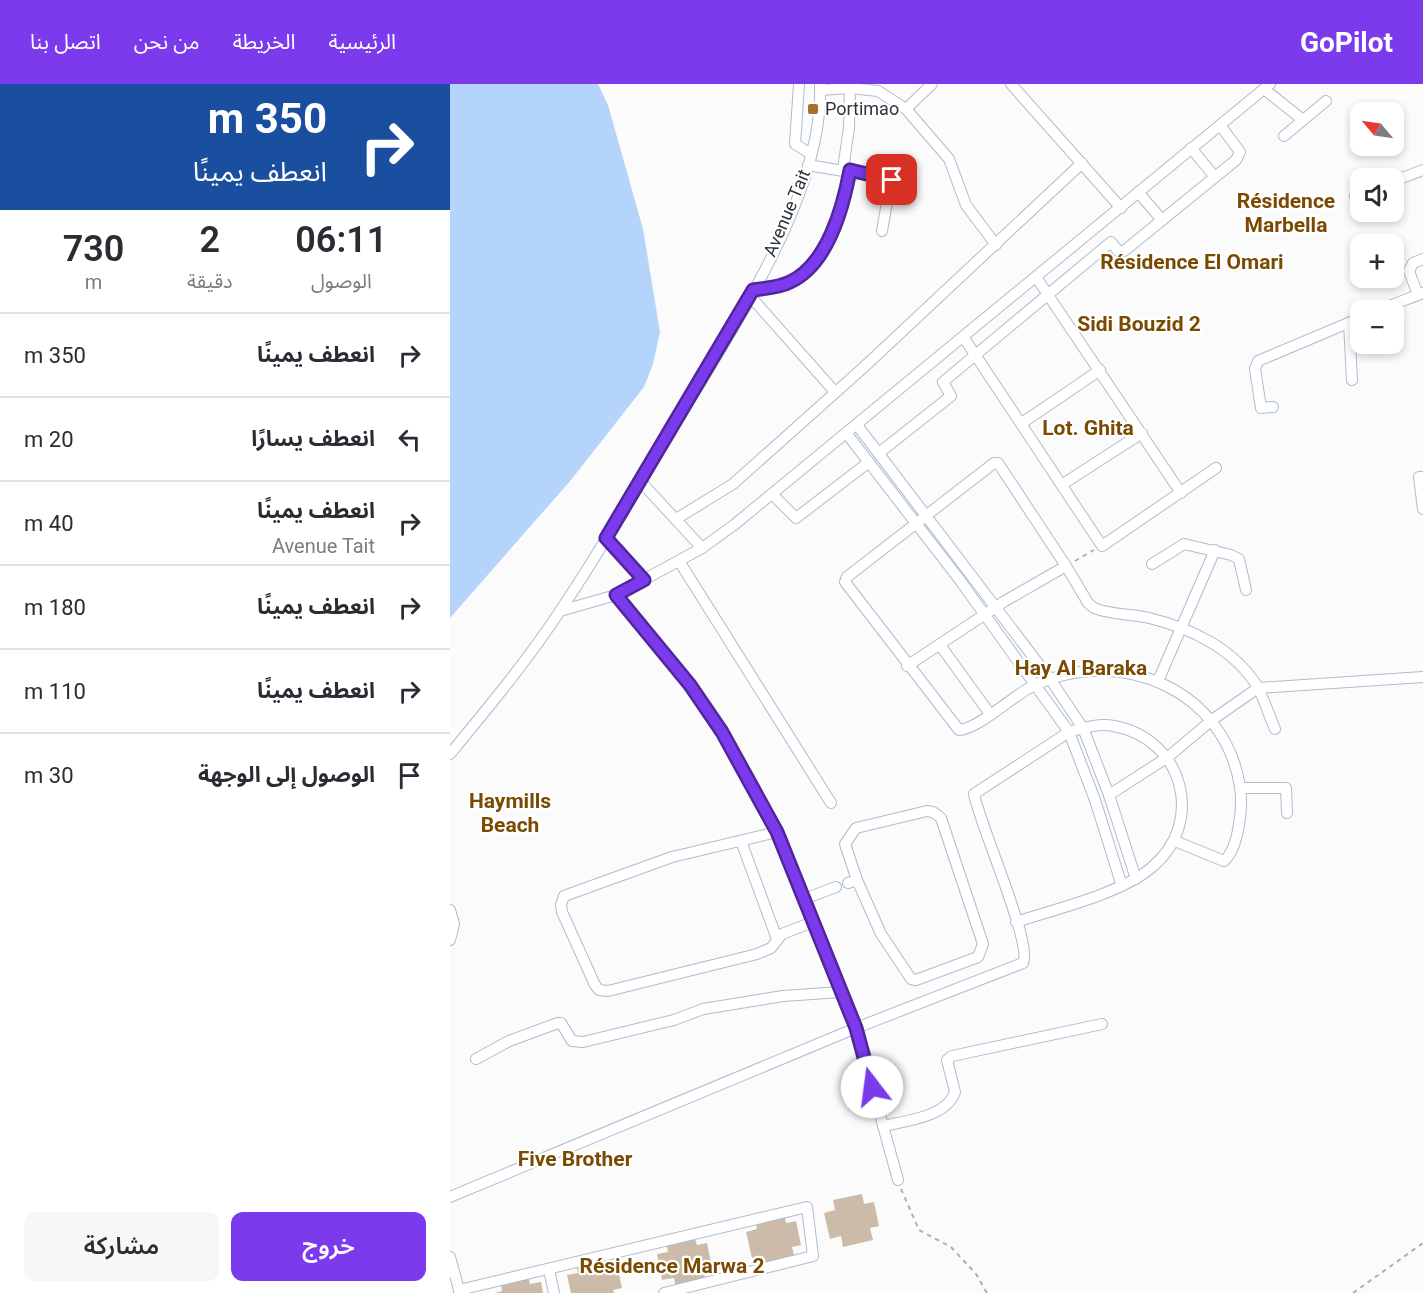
<!DOCTYPE html>
<html lang="ar">
<meta charset="utf-8">
<style>
body{margin:0;font-family:Roboto,"Noto Sans Arabic",sans-serif;background:#f7f7f7;color:#2b2b33;direction:rtl;height:100vh;display:flex;flex-direction:column;font-size:22px;white-space:nowrap}
*{box-sizing:border-box;margin:0}
p{font-size:20px;color:#7c7c81}
.icon{flex:none;width:33px;height:33px;fill:none;stroke:currentColor;stroke-width:2;stroke-linecap:round;stroke-linejoin:round}
.map{position:relative;flex:1;overflow:hidden;direction:ltr}
.details{display:flex;flex-direction:column;background:#fff;width:450px}
.details>*{flex:none}
.banner{background:#1a4fa0;color:#fff;overflow:hidden}
.needle{width:39px;rotate:299deg}
.controls{position:absolute;left:900px;top:18px;display:grid;gap:12px}
.controls a{display:grid;place-items:center;width:54px;height:54px;border-radius:12px;background:#fff;box-shadow:0 3px 9px #0003;font-size:30px}
.pin{position:absolute;display:grid;place-items:center;width:51px;height:51px;color:#fff;margin:-26px;border-radius:12px;box-shadow:0 3px 9px #0006}
.me{position:absolute;width:66px;margin:-33px;rotate:345deg;stroke-linejoin:round;filter:drop-shadow(0 0 4px #0008)}
.turn{display:flex;align-items:center;gap:21px;height:126px;padding:0 24px;font-size:27px}
.turn .icon{width:78px;height:78px;stroke-width:2.5}
.turn b{display:block;font-size:42px;line-height:51px}
.eta{display:flex;justify-content:space-evenly;align-items:center;height:102px;text-align:center}
.eta b{font-size:36px;font-weight:600;line-height:42px}
.cta{display:flex;gap:12px;margin-top:auto;padding:12px 24px}
.cta a{flex:1;height:69px;border-radius:12px;background:#7c3aed;color:#fff;font-size:24px;font-weight:600;line-height:69px;text-align:center}
.cta a+a{background:#f7f7f7;color:#2b2b33}
ul{padding:0;list-style:none}
li{display:flex;align-items:center;gap:18px;height:84px;padding:0 24px;border-top:2px solid #e1e1e2}
li div{flex:1}
li b{display:block;font-size:22px}
li em{font-style:normal}
header{display:flex;align-items:center;gap:36px;box-sizing:border-box;height:84px;padding:0 30px;background:#7c3aed;color:#fff}
header strong{font-size:28px}
nav{display:flex;gap:33px;margin-inline-start:auto;font-size:21px}
main{display:flex;flex:1;min-height:0}
.map>svg:first-child{display:block}
</style>
<header>
<strong>GoPilot</strong>
<nav><a>الرئيسية</a><a>الخريطة</a><a>من نحن</a><a>اتصل بنا</a></nav>
</header>
<main>
<div class="map">
<svg width="973" height="1209" viewBox="0 0 973 1209">
<rect width="100%" height="100%" fill="#fbfbfb"/>
<polygon fill="#b4d4fc" points="0,0 148,0 158,21 193,145 210,248 203,280 194,303 121,396 0,534"/>
<g fill="#cdbba9">
<polygon points="412,1110 414,1120 424,1118 429,1142 420,1144 423,1156 393,1163 391,1152 380,1155 374,1129 385,1126 383,1116"/>
<polygon points="334,1129 336,1139 346,1137 351,1161 342,1163 345,1175 315,1182 313,1172 302,1174 296,1148 307,1145 305,1135"/>
<polygon points="244,1151 247,1161 257,1159 262,1183 253,1185 256,1198 226,1204 224,1194 212,1196 207,1170 218,1168 216,1158"/>
<polygon points="155,1173 157,1183 167,1181 172,1204 163,1206 164,1209 121,1209 117,1191 128,1189 126,1179"/>
<polygon points="78,1190 80,1200 91,1198 93,1209 45,1209 52,1207 50,1196"/>
</g>
<g fill="none" stroke-linecap="round" stroke-linejoin="round">
<g stroke="#adbcd0" stroke-width="12">
<g id="minor">
<polyline points="349,0 345,60 361,70"/>
<polyline points="561,0 671,124"/>
<polyline points="814,5 853,36"/>
<polyline points="370,6 401,4 428,7 456,25 499,75 516,121 546,161"/>
<polyline points="456,25 482,0"/>
<polyline points="834,52 876,17"/>
<polyline points="741,64 765,93"/>
<polyline points="358,81 441,95 432,147"/>
<polyline points="393,85 399,44 400,0"/>
<polyline points="944,97 973,86"/>
<polyline points="688,108 712,136"/>
<polyline points="905,112 910,110"/>
<polyline points="586,193 731,409"/>
<path d="M303 206C315 204 328 204 340 198 377 181 393 123 400 86"/>
<polyline points="968,211 959,187 963,179 973,175"/>
<polyline points="300,212 385,308"/>
<polyline points="929,226 973,209"/>
<polyline points="899,239 902,296"/>
<polyline points="514,254 652,462 766,384"/>
<polyline points="823,323 811,324 805,285 808,277 910,234"/>
<polyline points="572,339 650,286"/>
<polyline points="407,341 600,595 633,644 659,711 686,795"/>
<polyline points="397,350 509,495 619,648 645,716 672,802"/>
<polyline points="429,369 501,312 493,298 661,158 668,167 674,167 786,76 790,68 770,41"/>
<polyline points="973,393 969,393 973,425"/>
<polyline points="191,398 252,464"/>
<polyline points="613,400 692,349"/>
<polyline points="324,412 346,434 419,378"/>
<polyline points="226,435 283,400 414,283 632,79"/>
<polyline points="156,454 194,496"/>
<polyline points="229,477 381,719"/>
<polyline points="702,480 734,460 781,471 789,475 796,506"/>
<path d="M616 482 638 519 644 524C661 531 682 530 699 534 741 544 784 565 807 602 814 615 819 631 825 645"/>
<polyline points="166,511 240,601 272,648 327,748 406,944 448,1096"/>
<polyline points="110,527 166,511 252,464 284,441 820,0"/>
<polyline points="490,561 540,630"/>
<path d="M457 582 555 517 616 482 548 379H544L397 493 395 498 509 646C531 644 565 609 587 600 673 563 775 606 790 703 793 722 789 764 774 777L725 757"/>
<polyline points="708,597 765,466"/>
<path d="M0 670C38 624 77 577 110 527 155 460 195 391 236 322 288 235 375 104 370 0"/>
<polyline points="791,704 836,704 837,729"/>
<polyline points="659,711 718,673 762,636 808,604 973,593"/>
<polyline points="327,748 222,773 114,812 111,821 112,828 145,901 149,906 158,907 307,870 321,864 332,850 363,838"/>
<polyline points="291,757 327,855"/>
<polyline points="398,799 407,796 431,850 461,895 466,896 528,873 533,860 491,734 483,728 477,727 406,744 395,760 407,796"/>
<polyline points="354,815 386,803"/>
<polyline points="0,826 4,840 0,856"/>
<polyline points="26,975 59,957 108,939 111,939 122,957 133,958 224,936 253,925 333,912 391,908"/>
<path d="M433 1042C455 1037 497 1033 505 1008L497 976 502 972 652 940"/>
<path d="M0 1113 406 944 573 879C583 860 529 739 524 710L619 648C633 644 649 639 664 642 734 655 756 739 701 784 670 810 605 825 566 838"/>
<polyline points="0,1173 10,1209"/>
<polyline points="99,1185 104,1209"/>
<polyline points="9,1206 357,1123 363,1172 214,1209"/>
</g>
</g>
<g stroke="#adb0b3" stroke-width="2" stroke-dasharray="4.5 4.5" stroke-linecap="butt">
<polyline points="625,477 644,466"/>
<polyline points="451,1105 469,1146 501,1163 526,1190 537,1209"/>
<polyline points="903,1209 973,1159"/>
</g>
<use href="#minor" stroke="#fff" stroke-width="10"/>
</g>
<g fill="none" stroke-linecap="round" stroke-linejoin="round">
<g stroke="#51269a" stroke-width="15">
<path id="route" d="M422 1003 406 944 327 748 272 648 240 601 166 511 194 496 156 454 303 206C315 204 328 204 340 198 377 181 393 124 400 86L442 96"/>
</g>
<use href="#route" stroke="#7c3aed" stroke-width="10"/>
</g>
<rect fill="#a9712e" stroke="#fff" stroke-width="2" x="357" y="19" width="12" height="12" rx="3"/>
<g text-anchor="middle" stroke-width="4.5" stroke-linejoin="round" paint-order="stroke">
<g font-size="18" fill="#2e343c" stroke="#fff" text-anchor="start">
<text x="375" y="31">Portimao</text>
</g>
<g font-size="18" fill="#2e343c" stroke="#fff">
<text transform="translate(337 129) rotate(-67)" y="6">Avenue Tait</text>
</g>
<g font-size="21" font-weight="bold" fill="#7a4a00" stroke="#fff">
<text x="836" y="124">Résidence<tspan x="836" dy="24">Marbella</tspan></text>
<text x="742" y="185">Résidence El Omari</text>
<text x="689" y="247">Sidi Bouzid 2</text>
<text x="638" y="351">Lot. Ghita</text>
<text x="631" y="591">Hay Al Baraka</text>
<text x="60" y="724">Haymills<tspan x="60" dy="24">Beach</tspan></text>
<text x="125" y="1082">Five Brother</text>
<text x="222" y="1189">Résidence Marwa 2</text>
</g>
</g>
</svg>
<div class="controls">
<a><svg class="needle" viewBox="-14 -14 28 28"><path d="M0-13l5 13h-10z" fill="#e53935"/><path d="M0 13l5-13h-10z" fill="#7c7c81"/></svg></a>
<a><svg class="icon" aria-label="sound" viewBox="0 0 24 24"><path d="M4 9h4l5-4v14l-5-4H4zM17 9q2 3 0 6"/></svg></a>
<a>+</a>
<a>−</a>
</div>
<div class="pin" style="left:442px;top:96px;background:#d93025"><svg class="icon" aria-label="arrive" viewBox="0 0 24 24"><path d="M6 21V4h12l-3 4 3 4H6"/></svg></div>
<svg class="me" style="left:422px;top:1003px" viewBox="-20 -20 40 40"><circle r="19" fill="#fff"/><path d="M0-13L10 11 0 6-10 11z" fill="#7c3aed"/></svg>
</div>
<section class="details">
<div class="banner">
<div class="turn"><svg class="icon" aria-label="right" viewBox="0 0 24 24"><path d="M7 20v-9h11M14 6l5 5-5 5"/></svg><div><b>350 m</b>انعطف يمينًا</div></div>
</div>
<div class="eta">
<div><b>06:11</b><p>الوصول</p></div>
<div><b>2</b><p>دقيقة</p></div>
<div><b>730</b><p>m</p></div>
</div>
<ul>
<li><svg class="icon" aria-label="right" viewBox="0 0 24 24"><path d="M7 20v-9h11M14 6l5 5-5 5"/></svg><div><b>انعطف يمينًا</b></div><em>350 m</em></li>
<li><svg class="icon" aria-label="left" viewBox="0 0 24 24"><path d="M17 20v-9H6M10 6l-5 5 5 5"/></svg><div><b>انعطف يسارًا</b></div><em>20 m</em></li>
<li><svg class="icon" aria-label="right" viewBox="0 0 24 24"><path d="M7 20v-9h11M14 6l5 5-5 5"/></svg><div><b>انعطف يمينًا</b><p>Avenue Tait</p></div><em>40 m</em></li>
<li><svg class="icon" aria-label="right" viewBox="0 0 24 24"><path d="M7 20v-9h11M14 6l5 5-5 5"/></svg><div><b>انعطف يمينًا</b></div><em>180 m</em></li>
<li><svg class="icon" aria-label="right" viewBox="0 0 24 24"><path d="M7 20v-9h11M14 6l5 5-5 5"/></svg><div><b>انعطف يمينًا</b></div><em>110 m</em></li>
<li><svg class="icon" aria-label="arrive" viewBox="0 0 24 24"><path d="M6 21V4h12l-3 4 3 4H6"/></svg><div><b>الوصول إلى الوجهة</b></div><em>30 m</em></li>
</ul>
<div class="cta"><a>خروج</a><a>مشاركة</a></div>
</section>
</main>
